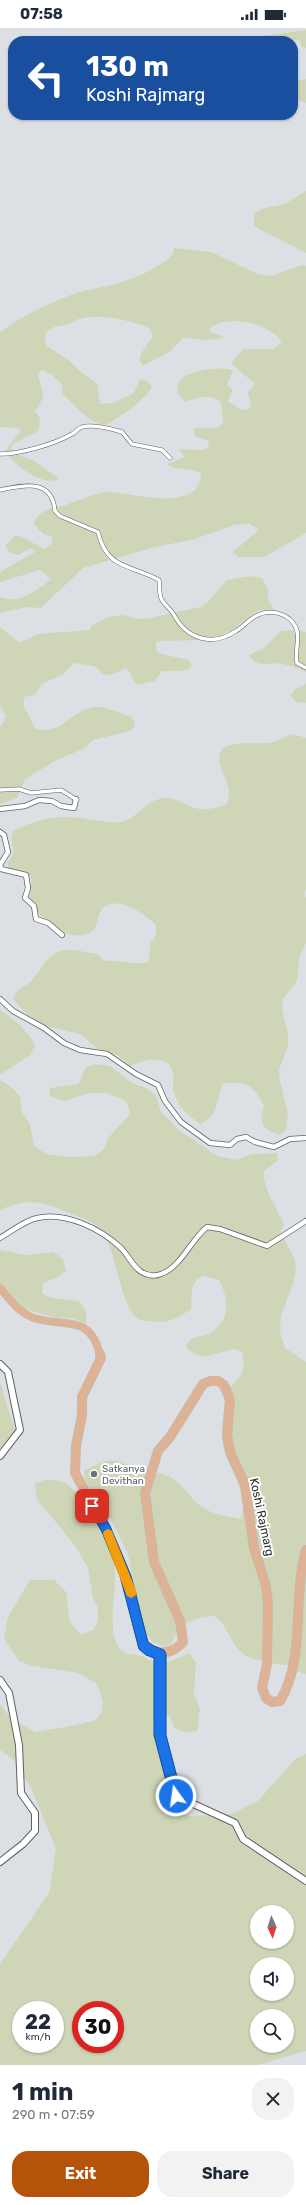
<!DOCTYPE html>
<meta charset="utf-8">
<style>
body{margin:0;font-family:Rubik,sans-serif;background:#f2f2f3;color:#1f2937;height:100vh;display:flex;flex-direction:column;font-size:15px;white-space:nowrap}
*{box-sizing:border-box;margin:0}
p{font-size:13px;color:#747a83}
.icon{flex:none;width:22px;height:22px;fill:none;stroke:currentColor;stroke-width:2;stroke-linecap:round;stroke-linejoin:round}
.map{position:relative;height:2037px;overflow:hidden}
.side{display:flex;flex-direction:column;background:#fff;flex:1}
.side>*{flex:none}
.hud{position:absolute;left:8px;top:8px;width:290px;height:84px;border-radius:16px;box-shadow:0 1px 3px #0004;background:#1a4fa0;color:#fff;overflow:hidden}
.needle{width:26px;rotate:177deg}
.fabs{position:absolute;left:250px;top:1877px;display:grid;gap:8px}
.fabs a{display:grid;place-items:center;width:44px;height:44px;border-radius:50%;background:#fff;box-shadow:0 1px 3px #0004;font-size:20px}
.speed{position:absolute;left:12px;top:1973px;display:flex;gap:8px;font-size:20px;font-weight:700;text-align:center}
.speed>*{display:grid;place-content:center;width:52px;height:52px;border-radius:50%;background:#fff;box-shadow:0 1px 3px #0004;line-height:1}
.speed small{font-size:10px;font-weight:400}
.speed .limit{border:6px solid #d22;background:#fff;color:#111}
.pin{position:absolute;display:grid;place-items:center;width:34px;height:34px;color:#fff;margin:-17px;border-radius:8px;box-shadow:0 2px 6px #0006}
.me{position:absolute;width:44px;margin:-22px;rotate:346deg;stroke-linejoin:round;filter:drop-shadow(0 0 3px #0008)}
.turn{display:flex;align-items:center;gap:14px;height:84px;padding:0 12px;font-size:18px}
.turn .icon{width:52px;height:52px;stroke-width:2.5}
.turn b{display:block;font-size:28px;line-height:34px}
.round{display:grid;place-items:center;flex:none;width:42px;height:42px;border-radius:16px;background:#f2f2f3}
.summary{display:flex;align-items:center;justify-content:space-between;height:68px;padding:0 12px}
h1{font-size:24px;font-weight:700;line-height:30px}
.action{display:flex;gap:8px;margin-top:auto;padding:8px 12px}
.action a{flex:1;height:46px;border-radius:16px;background:#b45309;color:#fff;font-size:16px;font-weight:700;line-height:46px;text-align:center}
.action a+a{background:#f2f2f3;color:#1f2937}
.status{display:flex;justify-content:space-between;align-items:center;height:28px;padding:0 20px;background:#fff;direction:ltr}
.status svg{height:11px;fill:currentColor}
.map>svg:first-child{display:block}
</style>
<div class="status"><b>07:58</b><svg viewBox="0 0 49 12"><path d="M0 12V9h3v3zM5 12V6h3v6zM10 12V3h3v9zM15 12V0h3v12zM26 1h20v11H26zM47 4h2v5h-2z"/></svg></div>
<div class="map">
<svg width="306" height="2037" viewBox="0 0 306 2037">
<rect width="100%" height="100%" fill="#dce0e5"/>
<g fill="#ced6b7" fill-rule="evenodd">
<polygon points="306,2 306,20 301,18 300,13 296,12 257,13 263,8"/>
<polygon points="306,51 306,75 293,69 293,53"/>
<polygon points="306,163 306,225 261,202 254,197 254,186 261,181 285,176"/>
<path d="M174 220 211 224 258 246 271 248 302 237 306 238V505L264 529H239L233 524 259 502 249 495 234 497 195 511 151 520 83 540 41 580 26 579 0 585V569C5 570 11 572 16 571 25 570 44 558 51 551L40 542 0 554V544L35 524 32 520 18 527 9 524 5 518 14 508H20L44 521 52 515V509L43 506 33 495 40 486 48 481C55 478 62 479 68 476 79 472 99 464 110 464 133 465 199 486 201 446 192 438 176 444 167 436L185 429 179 421 202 422 208 419 209 413 195 408 194 401C204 397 214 405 223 395L221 374C211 365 196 370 185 374L178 366C177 361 177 356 181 351 188 343 224 337 233 343L227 357 233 362 228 373 239 381 246 382 251 378 248 364 254 357V354L244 347 231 335 244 321H273L282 314C270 295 227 285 209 301L211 305 224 308 222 310 208 312 183 310 171 323 143 338 140 333V327L153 308 149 300C129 292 100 285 79 291 75 292 70 297 65 297 55 299 56 297 46 304L45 311 47 318 68 332 81 344 97 356 100 376 113 375 134 365 140 351 147 353 152 359C146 371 116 393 104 397 87 394 75 376 63 367L62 356 52 347 42 342 38 345C40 366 50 362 35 383L40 390 39 402C31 409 20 410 12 417L11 421 20 428 33 432 56 448 58 452C37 456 20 439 6 426L7 421 20 404 19 400 0 399V304C25 286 54 272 83 263 91 261 99 260 107 258 129 253 158 242 173 226Z"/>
<path d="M250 548 262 550 269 563C266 571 269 575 275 582H258L231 603 216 609 202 612 160 613 156 615V620L158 625 188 632 192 637 189 641 183 643H162L155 653 141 656 134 655 131 646 126 640 111 647 103 646 94 638 74 635 63 646 42 656 35 667 24 669V679L36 701C65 708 72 678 99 679 109 680 122 686 132 689L135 698 130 703 93 712 85 720 55 733 25 751 17 770 0 776V699L6 689 0 677V599L20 615 38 606 90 602 92 597 109 589 122 587 141 591 151 590 200 579 207 575 227 552Z"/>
<path d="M298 602 306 604V644C299 641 290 637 282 636 271 634 255 641 249 627L264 620 281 603Z"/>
<polygon points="306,656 306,675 296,674 291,668 294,662"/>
<path d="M293 706 306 710V860L304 867 306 869V915L300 927 297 953 283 971 282 980 288 1006V1018L279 1042 280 1054 288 1085 286 1102 280 1107C263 1103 258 1094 264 1078 253 1056 246 1054 223 1055 217 1071 218 1089 200 1096 187 1087 177 1077 173 1062 172 1057 174 1052 173 1047 170 1024 144 1032 130 1038L117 1027 104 1026 80 1006 34 995C28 985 19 980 13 970 20 957 23 961 31 953 37 948 41 939 46 933 61 915 79 924 98 926L104 933C120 931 134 938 149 934L150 916 156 907V897C144 886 114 863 100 884 97 890 98 899 91 904 77 914 51 901 42 889 38 885 32 876 30 871 28 862 35 855 29 847L10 842 7 836 14 824 11 810 13 803C37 791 60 786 87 791 98 792 110 796 121 794 140 790 144 771 166 770 179 770 188 780 200 781 210 782 218 779 227 776 232 763 227 755 222 743 207 705 254 719 273 714 280 712 286 708 293 706Z"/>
<path d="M0 982C15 992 27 1001 35 1018L29 1028 0 1047Z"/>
<path d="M95 1036 110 1038 132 1055 146 1060 156 1067 161 1084 179 1102 217 1128 236 1132 252 1126 277 1125 278 1132 264 1143C262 1160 278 1181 284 1197L280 1204 294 1229 296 1240 293 1256 281 1287 280 1304 285 1320 306 1334V1646L299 1644 287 1637 273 1636 247 1629 236 1619 223 1596 215 1588C196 1589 177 1595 172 1615L165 1619 152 1614 143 1600 128 1526 108 1486 85 1452 84 1443C116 1426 112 1433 144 1442 152 1444 163 1445 170 1449 182 1455 189 1468 198 1476 210 1487 227 1488 241 1491 250 1460 225 1440 222 1410 221 1395 226 1379 224 1364 239 1351 247 1345 242 1324L235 1321 202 1329 188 1322 186 1317C189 1314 192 1310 196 1309 200 1307 206 1308 211 1305 231 1291 229 1271 219 1252L204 1248 197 1251 192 1260 191 1281C178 1290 168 1296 152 1293 148 1293 143 1293 140 1292 119 1281 118 1221 100 1201 91 1192 75 1188 64 1183 40 1172 24 1171 0 1182V1052L9 1057 20 1068 22 1084 30 1096 34 1118 46 1126 67 1129 95 1128 104 1121 108 1110 130 1086 127 1074 108 1065H90L64 1073 50 1068V1060L78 1056 86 1039Z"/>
<path d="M0 1222 26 1227 53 1224 63 1231 66 1243 56 1250 43 1255 42 1266C56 1273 65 1270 80 1274L86 1284V1296L72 1290H57L20 1280 0 1256Z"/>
<polygon points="0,1354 15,1403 14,1407 0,1421"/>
<path d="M45 1452C69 1452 71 1458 83 1476 95 1492 111 1516 114 1535 119 1560 104 1604 121 1622 127 1628 134 1626 141 1628 145 1629 148 1632 152 1633 166 1638 177 1630 189 1625L196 1635 194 1666 200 1681 197 1703 184 1704 174 1700 170 1688 161 1686 153 1693 154 1707 165 1727 169 1745V1766L175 1783 190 1788 231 1786 258 1773 295 1731 306 1726V2023L257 2037H0V1936L49 1865 56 1821 32 1762 14 1732 0 1722V1676L12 1692 36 1704 76 1697 96 1692 102 1684 103 1673 97 1656 79 1645 33 1638 19 1633 4 1611 8 1589 30 1552H54L66 1564 70 1594 81 1607 93 1602 98 1593V1579L93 1570 88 1540 76 1519 37 1471 35 1455ZM257 1884H287V1914H257ZM257 1936H287V1966H257ZM21 1982H55V2016H21ZM81 1982H115V2016H81ZM257 1988H287V2018H257Z"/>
</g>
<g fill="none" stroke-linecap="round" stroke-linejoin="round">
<g stroke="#5e6166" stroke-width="4.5">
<g id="street-far2">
<path d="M0 426C20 426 55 416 72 406 76 404 78 400 82 399 92 396 112 401 122 404L132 416 162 422 170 430"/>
<path d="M0 462C24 457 52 450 55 483L60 488 98 504C107 542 130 536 159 552 160 557 159 565 161 570 163 576 171 581 174 587 187 611 212 619 236 603 243 599 248 592 256 588 268 581 286 584 294 596 302 607 294 622 297 635L306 640"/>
<polyline points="0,762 19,761 31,765 61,762 77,772"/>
<polyline points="39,772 41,772"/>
</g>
</g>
<g stroke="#5e6166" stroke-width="6">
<g id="street-far1">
<polyline points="0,781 25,778 39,772 52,773 61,778 74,780 76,771"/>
<polyline points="0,804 4,807 8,824 0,837 1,841 26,847 28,860 25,870 34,878 36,891 48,895 62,907"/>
<polyline points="0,971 13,983 44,1000 64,1015 80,1022 107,1026 136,1046 158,1057 165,1073 181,1094 210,1115 230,1117 237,1111 246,1109 255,1114 274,1119 290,1111 306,1110"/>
<path d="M0 1210C12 1203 24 1193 37 1190 65 1183 101 1201 121 1220 128 1227 132 1237 140 1243 146 1247 154 1249 161 1246 181 1239 190 1213 207 1199L220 1201 267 1218 306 1193"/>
</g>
</g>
<g stroke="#5e6166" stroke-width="8">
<g id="street">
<polyline points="0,1336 8,1344 20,1402 0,1428"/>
<polyline points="160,1626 160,1707 176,1768 235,1795 243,1811 306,1853"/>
<polyline points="0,1652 9,1665 19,1717 21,1765 35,1785 35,1803 23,1816 0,1834"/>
</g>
</g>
<g stroke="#bcbcbd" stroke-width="8">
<path id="primary-far1" d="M0 1260C10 1272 19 1285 34 1290 65 1300 90 1285 100 1327"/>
</g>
<g stroke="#bcbcbd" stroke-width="10">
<path id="primary" d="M100 1326 101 1330 82 1369V1387L76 1418 75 1445 106 1501 122 1537 130 1558 143 1617C157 1627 171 1628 183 1614L180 1593 154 1534 145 1465 158 1423 170 1409 203 1356 210 1353H218L224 1357 230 1372 227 1407 230 1424 245 1457 254 1520 266 1558 268 1575 267 1636 262 1660 266 1670 272 1674 280 1673C306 1631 292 1570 306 1522"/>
</g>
<use href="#street-far2" stroke="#fff" stroke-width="3.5"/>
<use href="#street-far1" stroke="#fff" stroke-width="4.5"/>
<use href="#street" stroke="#fff" stroke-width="6"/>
<use href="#primary-far1" stroke="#ddb295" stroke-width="7"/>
<use href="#primary" stroke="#ddb295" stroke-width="9"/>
</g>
<polygon fill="#1a73e8" stroke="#114b97" points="92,1473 96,1474 110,1498 131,1548 148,1614 154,1618 164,1622 166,1626 166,1707 182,1768 180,1772 176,1774 171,1772 170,1768 154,1707 154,1630 146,1627 139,1621 120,1548 102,1504 87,1478"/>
<polygon fill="#f59e0b" points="108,1501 112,1503 137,1565 135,1568 131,1570 127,1568 103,1506 104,1503"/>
<circle fill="#6b7280" stroke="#fff" stroke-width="1.5" cx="94" cy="1446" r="4"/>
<g text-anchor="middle" stroke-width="4" stroke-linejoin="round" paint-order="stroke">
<g font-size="10" fill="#5b616d" stroke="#fff" text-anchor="start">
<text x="102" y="1444">Satkanya<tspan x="102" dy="12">Devithan</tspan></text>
</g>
<g font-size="12" fill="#2e2f31" stroke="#fff">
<text transform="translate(262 1489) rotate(78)" y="4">Koshi Rajmarg</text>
</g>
</g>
</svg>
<div class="fabs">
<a><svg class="needle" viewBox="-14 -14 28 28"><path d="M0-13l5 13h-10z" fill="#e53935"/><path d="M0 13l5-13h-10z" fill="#747a83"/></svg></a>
<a><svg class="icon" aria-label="sound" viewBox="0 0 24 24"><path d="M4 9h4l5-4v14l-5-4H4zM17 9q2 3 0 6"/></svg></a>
<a><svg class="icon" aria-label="search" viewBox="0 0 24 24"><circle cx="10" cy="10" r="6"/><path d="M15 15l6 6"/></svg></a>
</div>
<div class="speed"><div>22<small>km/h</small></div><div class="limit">30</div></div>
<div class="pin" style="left:92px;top:1478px;background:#d93025"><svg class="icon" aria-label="arrive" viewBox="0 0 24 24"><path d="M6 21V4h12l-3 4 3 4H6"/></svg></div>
<svg class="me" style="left:176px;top:1768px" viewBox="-20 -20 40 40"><circle r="17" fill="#1a73e8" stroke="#fff" stroke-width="3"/><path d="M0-11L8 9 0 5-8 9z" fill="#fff"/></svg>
<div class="hud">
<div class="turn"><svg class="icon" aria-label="left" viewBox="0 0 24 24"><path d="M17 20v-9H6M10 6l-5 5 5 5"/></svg><div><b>130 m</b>Koshi Rajmarg</div></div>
</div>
</div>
<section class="side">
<div class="summary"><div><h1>1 min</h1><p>290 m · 07:59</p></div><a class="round"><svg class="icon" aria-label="close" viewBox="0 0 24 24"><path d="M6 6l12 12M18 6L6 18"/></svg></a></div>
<div class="action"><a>Exit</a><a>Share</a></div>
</section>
